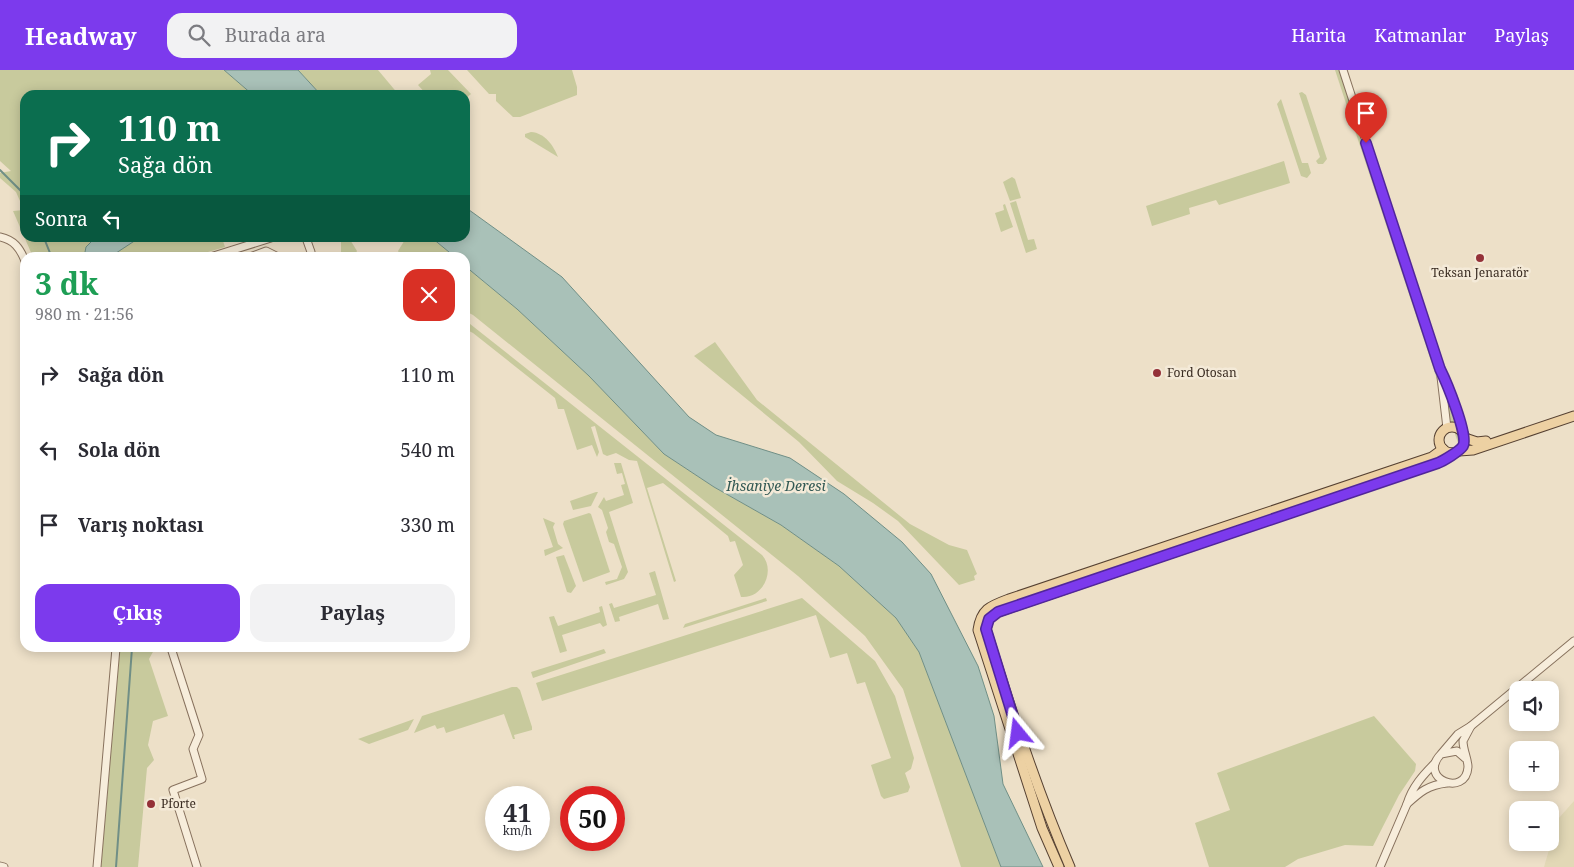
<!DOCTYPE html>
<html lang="tr">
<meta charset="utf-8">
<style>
body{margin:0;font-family:"Noto Serif",serif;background:#f2f2f3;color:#2b2b33;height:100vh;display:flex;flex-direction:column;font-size:19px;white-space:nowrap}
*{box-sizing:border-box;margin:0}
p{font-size:16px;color:#7c7c81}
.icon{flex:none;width:28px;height:28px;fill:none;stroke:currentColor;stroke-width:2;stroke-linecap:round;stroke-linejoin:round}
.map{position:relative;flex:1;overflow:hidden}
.sheet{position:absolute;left:20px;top:182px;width:450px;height:400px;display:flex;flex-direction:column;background:#fff;border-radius:15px;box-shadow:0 2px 12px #0003}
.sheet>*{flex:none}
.guide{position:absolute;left:20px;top:20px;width:450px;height:152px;border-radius:15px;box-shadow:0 2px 12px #0003;background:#0b6e4f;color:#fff;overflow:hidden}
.buttons{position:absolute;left:1509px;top:611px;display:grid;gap:10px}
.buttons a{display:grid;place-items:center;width:50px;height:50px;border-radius:10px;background:#fff;box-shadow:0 2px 12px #0003;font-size:25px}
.speed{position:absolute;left:485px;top:716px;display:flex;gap:10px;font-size:25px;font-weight:700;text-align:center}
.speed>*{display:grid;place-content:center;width:65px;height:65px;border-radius:50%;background:#fff;box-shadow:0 2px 12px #0003;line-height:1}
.speed small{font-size:12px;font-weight:400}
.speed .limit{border:8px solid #d22;background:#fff;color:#111}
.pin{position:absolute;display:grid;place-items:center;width:42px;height:42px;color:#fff;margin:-51px -21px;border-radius:50% 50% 50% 0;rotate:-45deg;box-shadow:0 0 5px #0007}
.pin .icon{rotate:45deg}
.me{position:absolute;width:55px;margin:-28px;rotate:344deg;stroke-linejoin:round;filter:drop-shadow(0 0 4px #0008)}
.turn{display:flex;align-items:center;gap:18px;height:105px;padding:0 15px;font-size:22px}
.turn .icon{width:65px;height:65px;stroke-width:2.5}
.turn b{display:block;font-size:35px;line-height:42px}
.then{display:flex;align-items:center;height:48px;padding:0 15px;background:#0003;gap:10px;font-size:19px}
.round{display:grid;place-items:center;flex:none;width:52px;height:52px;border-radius:15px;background:#f2f2f3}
.head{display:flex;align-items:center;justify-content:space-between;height:85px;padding:0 15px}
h1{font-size:30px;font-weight:700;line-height:38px;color:#1e9e55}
.cta{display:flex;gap:10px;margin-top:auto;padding:10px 15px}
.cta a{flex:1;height:58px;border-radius:15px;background:#7c3aed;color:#fff;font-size:20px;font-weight:700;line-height:58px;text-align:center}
.cta a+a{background:#f2f2f3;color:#2b2b33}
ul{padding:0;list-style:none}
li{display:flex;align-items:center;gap:15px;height:75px;padding:0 15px}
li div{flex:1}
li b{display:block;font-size:19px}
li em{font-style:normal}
header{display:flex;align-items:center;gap:30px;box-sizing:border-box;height:70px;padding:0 25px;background:#7c3aed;color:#fff}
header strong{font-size:24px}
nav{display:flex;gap:28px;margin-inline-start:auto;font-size:18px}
.search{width:350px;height:45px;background:#f2f2f3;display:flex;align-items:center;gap:12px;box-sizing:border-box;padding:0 18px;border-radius:15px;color:#7c7c81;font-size:19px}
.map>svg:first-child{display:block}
</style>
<header>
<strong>Headway</strong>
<div class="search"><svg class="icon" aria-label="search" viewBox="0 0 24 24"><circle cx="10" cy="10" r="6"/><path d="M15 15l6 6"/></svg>Burada ara</div>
<nav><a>Harita</a><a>Katmanlar</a><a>Paylaş</a></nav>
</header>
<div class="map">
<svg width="1574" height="797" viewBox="0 0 1574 797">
<rect width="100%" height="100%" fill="#ede0c8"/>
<polygon fill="#e2d8b6" points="1574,731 1574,797 1544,797 1558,749"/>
<g fill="#c8ca9d">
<polygon points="0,0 224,0 253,25 25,25 25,168 222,168 225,177 191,187 33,187 13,141 24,140 16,122 0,108 0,103 11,101 0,91"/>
<polygon points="298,0 378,0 399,25 321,25"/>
<polygon points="430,0 448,0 471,24 465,29 465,25 427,25 418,15 431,4"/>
<polygon points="467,0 572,0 577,17 577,25 520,47 513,47 496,31 496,24 489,24"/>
<polygon points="1335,0 1344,0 1462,372 1458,373"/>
<polygon points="1302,22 1306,25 1327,89 1323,94 1318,94 1316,91 1320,87 1299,23"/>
<polygon points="1281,29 1302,93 1308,93 1311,103 1307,108 1301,106 1277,34"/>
<path d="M531 62C545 63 553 75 558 87L525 67V64Z"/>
<polygon points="1284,91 1290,113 1219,135 1216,130 1189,138 1190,144 1152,156 1146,136"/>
<polygon points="1012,107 1015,109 1021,128 1010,131 1003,112"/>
<polygon points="1016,131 1028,170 1034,169 1037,179 1026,183 1010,133"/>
<polygon points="1005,134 1013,157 1001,162 995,143 1004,140 1003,135"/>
<polygon points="341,168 349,168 357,181 354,187 341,186"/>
<polygon points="406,168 432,168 455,187 401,187 398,181"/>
<polygon points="465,196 517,239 589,306 664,384 714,417 781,455 839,496 896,548 919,582 1001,797 961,797 903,619 865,566 798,506 473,245 465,241"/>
<path d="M465 250 762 485C776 500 763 529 741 527L734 505 743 495 735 471 730 472 728 466 663 413 647 418 676 511 674 512 637 391 629 390 616 383 607 386 603 384 595 356 591 357 599 382 597 387 592 375 577 380 564 339H558L555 328 473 263 465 259Z"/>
<polygon points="715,272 757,330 910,454 949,475 967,480 977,504 974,506 975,510 959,515 898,451 873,433 837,411 799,372 694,286"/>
<polygon points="614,393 621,393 633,433 609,442 628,502 624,509 606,515 605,512 617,509 622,497 614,474 609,472 606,462 608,458 602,440 598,437 604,427 606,431 624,425 621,415 625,414 622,403 617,404"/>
<polygon points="596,422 598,422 591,436 573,440 570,431"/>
<polygon points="589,443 591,444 610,502 583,512 563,454 564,451"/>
<polygon points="543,448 555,453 553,457 558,474 563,478 545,486 544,480 553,477"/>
<polygon points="564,485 576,516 571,523 567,522 556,487"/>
<polygon points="655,501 669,549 663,550 658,534 619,547 620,551 615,552 609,534 612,533 614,538 656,525 649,503"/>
<polygon points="766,528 767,531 683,558 685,554"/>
<polygon points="802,528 875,591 895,626 914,688 911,699 905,703 910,717 908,722 884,729 881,726 871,695 891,688 865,612 857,614 847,583 830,588 816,545 542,631 536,613 539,612"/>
<polygon points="602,536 607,555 603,557 600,553 562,565 567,581 560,583 549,547 554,546 558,556 600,542 599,537"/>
<polygon points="120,578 163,578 154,580 149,589 168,646 153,651 148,675 154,690 147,698 138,797 101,797"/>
<polygon points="604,579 606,583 533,608 531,602"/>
<polygon points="512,617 517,617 520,620 532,657 532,660 514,665 515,669 513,669 504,644 446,663 444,657 437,659 435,655 414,663 422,646"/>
<polygon points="1374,646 1416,694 1415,701 1399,725 1373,776 1345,775 1298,789 1285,797 1209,797 1195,753 1230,740 1217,703"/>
<polygon points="414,649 408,660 369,674 358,669"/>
</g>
<g fill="#a9c1b8" stroke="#708f86">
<polygon points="224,0 298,0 321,25 253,25"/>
<polygon points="465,137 562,207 689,347 716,365 790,388 844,424 902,472 931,504 978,596 994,646 1003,714 1043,797 1001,797 919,582 896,548 839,496 781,455 714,417 664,384 589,306 517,239 465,196 465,188 455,187 432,168 465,168"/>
<polygon points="95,168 139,168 110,187 84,187 86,177"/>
</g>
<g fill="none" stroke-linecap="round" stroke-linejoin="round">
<g stroke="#708f86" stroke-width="2">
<polyline points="0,100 25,125"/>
<polyline points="44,168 52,188"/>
<polyline points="116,797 132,578"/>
</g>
<g stroke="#88725e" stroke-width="9">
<g id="minor">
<polyline points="1343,0 1440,299 1455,333 1461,361"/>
<path d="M0 167C14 170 20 178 25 191"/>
<polyline points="306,168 311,182 309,188"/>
<polyline points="207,188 271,168"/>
<polyline points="247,188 266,181 280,188"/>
<polyline points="1441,307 1447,358"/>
<polyline points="171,578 199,665 193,679 202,709 173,720 197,797"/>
<polyline points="1471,656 1574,571"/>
<path d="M1441 684 1458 664 1471 656 1463 671C1463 680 1468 689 1468 697 1466 728 1417 709 1441 684L1457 681 1465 688"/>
<path d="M1435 693C1423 705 1412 717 1407 734 1420 722 1428 715 1447 713"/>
<polyline points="0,796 4,797"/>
<polyline points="97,797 116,578"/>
<polyline points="1380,797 1407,734"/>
</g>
</g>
<g stroke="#564132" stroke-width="11">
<g id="major">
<circle cx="1452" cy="370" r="13"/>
<polyline points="1465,368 1477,372 1486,371"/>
<polyline points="1459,381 1473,380 1574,346"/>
<path d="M1059 797 1042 758 978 560C981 539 990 536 1009 529L1432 387 1443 379"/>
<path d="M1070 797C1037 720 1011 640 986 559L989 549 998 542 1437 393 1452 383"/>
</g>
</g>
<use href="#minor" stroke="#f7eddb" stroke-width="7"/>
<use href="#major" stroke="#edd1a3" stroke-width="9"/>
</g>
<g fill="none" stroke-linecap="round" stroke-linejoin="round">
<g stroke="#51269a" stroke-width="12">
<path id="route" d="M1018 663 986 559 989 549 998 542 1438 393C1443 391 1460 381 1463 376 1469 366 1446 311 1440 299L1366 73"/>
</g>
<use href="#route" stroke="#7c3aed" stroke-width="9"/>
</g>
<g fill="#943138" stroke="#f4ead8" stroke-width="2">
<circle cx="1480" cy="188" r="5"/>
<circle cx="1157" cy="303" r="5"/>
<circle cx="151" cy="734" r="5"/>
</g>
<g text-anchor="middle" stroke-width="5" stroke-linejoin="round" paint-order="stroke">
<g font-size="12" fill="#392b21" stroke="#f4ead8" text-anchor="start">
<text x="1480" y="207" text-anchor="middle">Teksan Jenaratör</text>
<text x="1167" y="307">Ford Otosan</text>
<text x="161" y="738">Pforte</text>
</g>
<g font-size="14" font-style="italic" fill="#315853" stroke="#f4ead8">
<text x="776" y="421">İhsaniye Deresi</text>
</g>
</g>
</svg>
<div class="buttons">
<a><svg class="icon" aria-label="sound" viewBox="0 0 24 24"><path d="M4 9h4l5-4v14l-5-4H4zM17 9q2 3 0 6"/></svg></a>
<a>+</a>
<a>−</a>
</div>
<div class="speed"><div>41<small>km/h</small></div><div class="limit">50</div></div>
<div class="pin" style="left:1366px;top:73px;background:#d93025"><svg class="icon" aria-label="arrive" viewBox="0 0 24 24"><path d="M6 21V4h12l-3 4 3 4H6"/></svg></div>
<svg class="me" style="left:1018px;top:663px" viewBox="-20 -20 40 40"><path d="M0-17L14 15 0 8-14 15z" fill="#7c3aed" stroke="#fff" stroke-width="4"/></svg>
<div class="guide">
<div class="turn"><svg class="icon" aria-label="right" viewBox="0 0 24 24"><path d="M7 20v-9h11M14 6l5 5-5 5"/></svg><div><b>110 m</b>Sağa dön</div></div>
<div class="then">Sonra<svg class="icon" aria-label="left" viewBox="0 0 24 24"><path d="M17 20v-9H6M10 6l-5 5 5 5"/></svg></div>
</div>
<section class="sheet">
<div class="head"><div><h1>3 dk</h1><p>980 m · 21:56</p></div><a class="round" style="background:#d93025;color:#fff"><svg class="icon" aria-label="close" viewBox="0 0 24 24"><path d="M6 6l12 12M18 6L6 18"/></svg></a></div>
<ul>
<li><svg class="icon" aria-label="right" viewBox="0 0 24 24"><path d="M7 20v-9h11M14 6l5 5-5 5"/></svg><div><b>Sağa dön</b></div><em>110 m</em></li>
<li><svg class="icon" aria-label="left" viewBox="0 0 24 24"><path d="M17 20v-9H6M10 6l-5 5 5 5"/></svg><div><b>Sola dön</b></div><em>540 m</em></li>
<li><svg class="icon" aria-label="arrive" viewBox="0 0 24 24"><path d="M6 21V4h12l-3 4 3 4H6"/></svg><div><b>Varış noktası</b></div><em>330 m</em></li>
</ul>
<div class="cta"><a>Çıkış</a><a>Paylaş</a></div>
</section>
</div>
